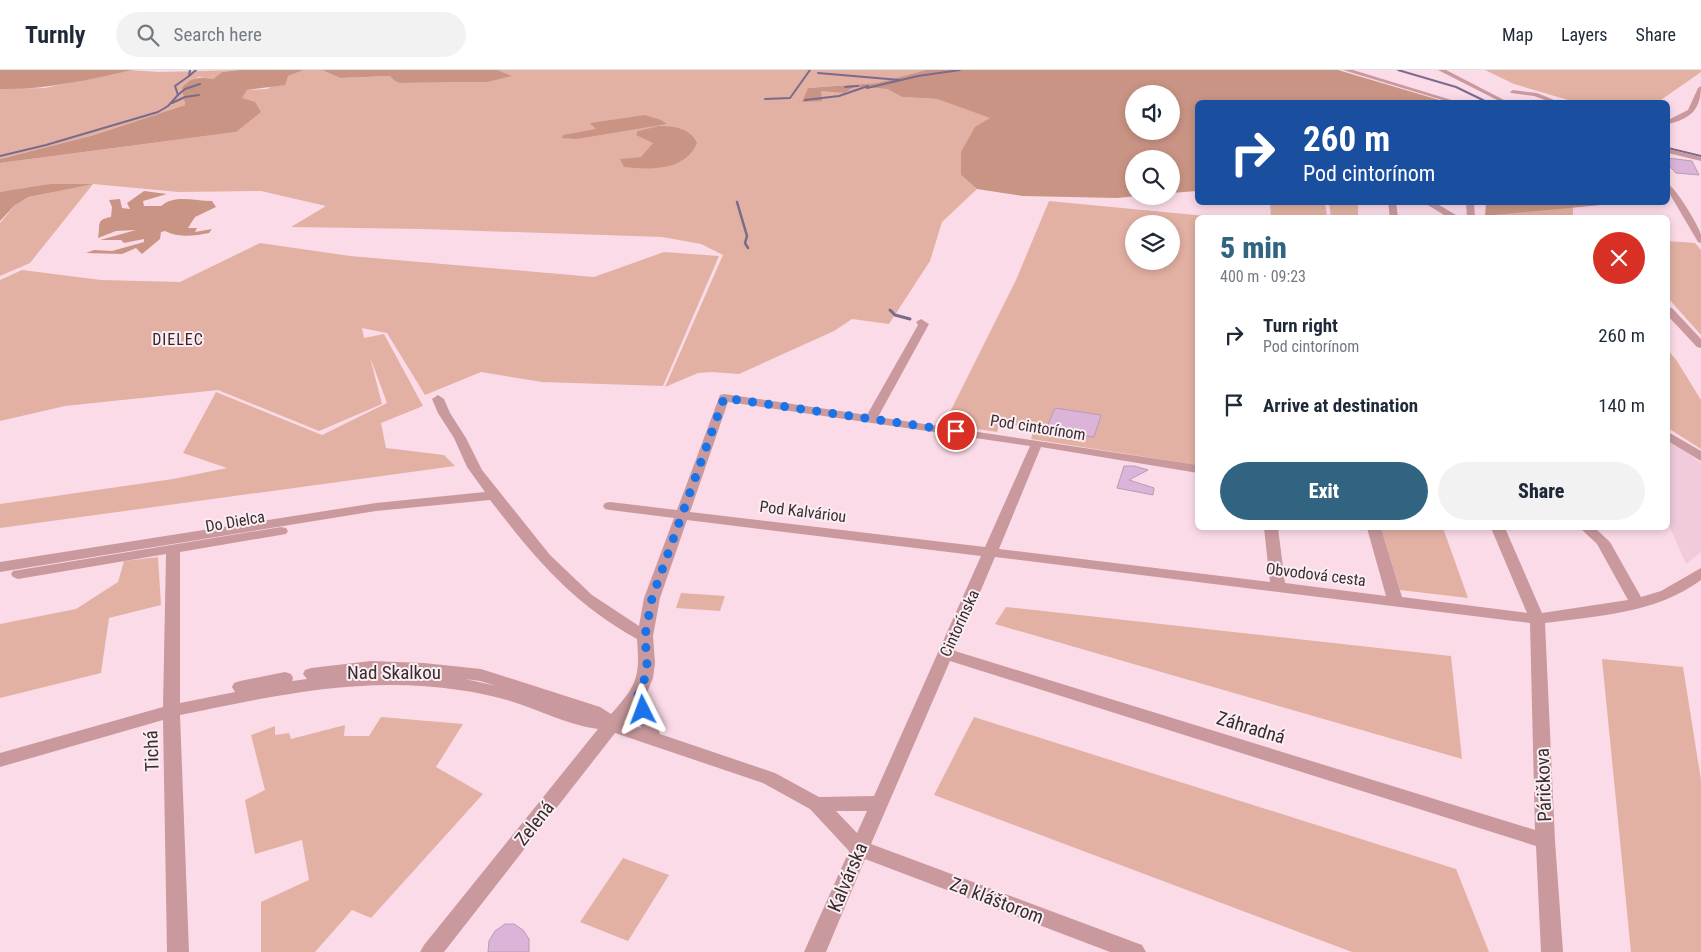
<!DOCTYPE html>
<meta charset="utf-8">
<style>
body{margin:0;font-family:"Roboto Condensed",sans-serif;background:#f2f2f3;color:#1f2937;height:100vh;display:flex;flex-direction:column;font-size:19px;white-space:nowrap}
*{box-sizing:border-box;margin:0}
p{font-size:16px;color:#747a83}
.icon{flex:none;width:28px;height:28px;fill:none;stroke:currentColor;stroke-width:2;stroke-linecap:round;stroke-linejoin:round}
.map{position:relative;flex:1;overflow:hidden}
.details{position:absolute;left:1195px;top:145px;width:475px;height:315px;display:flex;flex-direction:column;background:#fff;border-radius:8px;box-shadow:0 2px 8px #0003}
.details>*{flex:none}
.guide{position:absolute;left:1195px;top:30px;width:475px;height:105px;border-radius:8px;box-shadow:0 2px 8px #0003;background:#1a4fa0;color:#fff;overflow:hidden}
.tools{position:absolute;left:1125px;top:15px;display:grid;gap:10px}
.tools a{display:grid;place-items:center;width:55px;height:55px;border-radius:50%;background:#fff;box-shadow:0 2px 8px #0003;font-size:25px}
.pin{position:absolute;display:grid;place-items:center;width:42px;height:42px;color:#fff;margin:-21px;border:2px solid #fff;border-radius:50%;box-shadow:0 1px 5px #0007}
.me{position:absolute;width:55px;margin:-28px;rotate:357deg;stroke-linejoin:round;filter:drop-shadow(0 0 4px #0008)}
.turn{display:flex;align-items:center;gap:18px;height:105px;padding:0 25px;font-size:22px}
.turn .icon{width:65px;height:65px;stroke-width:2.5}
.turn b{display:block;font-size:35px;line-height:42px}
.round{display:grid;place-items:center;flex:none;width:52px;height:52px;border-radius:26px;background:#f2f2f3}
.overview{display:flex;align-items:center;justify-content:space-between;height:85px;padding:0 25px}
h1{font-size:30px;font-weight:800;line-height:38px;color:#306480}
.cta{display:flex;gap:10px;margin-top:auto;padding:10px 25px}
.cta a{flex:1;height:58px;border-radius:30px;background:#306480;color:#fff;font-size:20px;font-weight:800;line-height:58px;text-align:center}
.cta a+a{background:#f2f2f3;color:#1f2937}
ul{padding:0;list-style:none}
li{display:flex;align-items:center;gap:15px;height:70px;padding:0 25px}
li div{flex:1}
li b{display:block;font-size:19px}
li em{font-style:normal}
header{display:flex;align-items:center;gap:30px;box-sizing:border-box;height:70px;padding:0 25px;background:#fff;border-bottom:1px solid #e0e1e3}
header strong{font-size:24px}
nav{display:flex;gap:28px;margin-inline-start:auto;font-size:18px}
.search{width:350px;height:45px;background:#f2f2f3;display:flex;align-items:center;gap:12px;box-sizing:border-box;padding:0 18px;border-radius:28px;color:#747a83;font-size:19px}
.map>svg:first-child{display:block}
</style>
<header>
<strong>Turnly</strong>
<div class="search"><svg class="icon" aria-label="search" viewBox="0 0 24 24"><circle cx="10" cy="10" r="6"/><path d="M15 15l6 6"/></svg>Search here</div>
<nav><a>Map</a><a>Layers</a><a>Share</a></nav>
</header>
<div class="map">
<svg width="1701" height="882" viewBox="0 0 1701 882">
<rect width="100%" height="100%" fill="#fbdbe8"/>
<polygon fill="#f1cadb" points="1668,369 1701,393 1701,482 1686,494 1668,453"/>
<g fill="#e2b1a3" fill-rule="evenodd">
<polygon points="129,0 159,2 240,0 222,2 213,9 198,7 182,18 185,35 94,65 0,89 0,19 45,18"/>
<polygon points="304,0 322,0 340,8 391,6 400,13 487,12 498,1 497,0 926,0 877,13 808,18 845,23 854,17 887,19 902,27 937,29 991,48 961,105 977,119 942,152 930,191 889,254 852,249 834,261 739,304 712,302 698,303 665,317 723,185 701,174 662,167 424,159 291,157 326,136 261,121 179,122 93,114 30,193 0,206 0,153 16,134 30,127 89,114 0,122 0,93 236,62 241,28 247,20 267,19 288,6"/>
<polygon points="1485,0 1701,0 1701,2 1658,32 1575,32 1514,14"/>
<path d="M1049 131 1216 147 1198 148 1197 395 1031 369 1034 358 1000 353 997 362 944 354 1016 210ZM1134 154H1171V191H1134Z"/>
<polygon points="1270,133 1325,133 1327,147 1271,147"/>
<polygon points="1329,133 1358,133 1358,147 1331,147"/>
<polygon points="1573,137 1573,147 1483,148 1485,146"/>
<polygon points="1668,171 1695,173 1701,180 1701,265 1668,228"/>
<polygon points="260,173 350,186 594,207 664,182 719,186 663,316 542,312 481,302 425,325 387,263 362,258 364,268 384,264 423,336 381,353 386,378 444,385 455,396 0,458 0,434 173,409 227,398 183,383 216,322 322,365 387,333 370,287 382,334 319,361 218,320 65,336 0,351 0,210 22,200 101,210 180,212"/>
<polygon points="1668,280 1677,291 1701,330 1701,379 1668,358"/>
<polygon points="1381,458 1443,458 1468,528 1400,520"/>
<polygon points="158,487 161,535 109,548 101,603 0,628 0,554 76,539 118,512 124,491"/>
<polygon points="681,523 725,526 720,541 676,538"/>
<polygon points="1006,537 1451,586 1462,689 995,554"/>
<polygon points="1602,589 1683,597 1701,710 1701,882 1631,882"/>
<polygon points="381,647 463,654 436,697 483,724 371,848 352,840 315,882 261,882 261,832 309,810 302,770 255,784 245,730 265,720 251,665 275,656 275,665 289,663 291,669 345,655 344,666 369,666"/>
<polygon points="974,647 1456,799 1489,882 1352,882 934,725"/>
<polygon points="623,788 669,805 628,871 580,852"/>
</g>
<g fill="#ca9485" fill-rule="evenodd">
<path d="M0 0H132C88 10 45 20 0 19Z"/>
<path d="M240 0H304L288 6 285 15 247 20 242 28 255 32 261 42 236 62 0 93V89L94 65 185 35 182 18C191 7 199 7 213 9L222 2Z"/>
<polygon points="322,0 497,0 512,6 487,12 400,13 395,11 390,6 340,8"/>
<path d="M926 0H1338L1446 32H1198L1197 121 1171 123V89H1134V126H1137L1117 128 1023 126 977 119 961 105V82L975 57 990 48 937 29 902 27 887 19 854 17 845 23 821 21 822 31 802 32 808 18 877 13ZM1134 24H1171V61H1134Z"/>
<polygon points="645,45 661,50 667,54 576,69 562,68 563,65 596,59 590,53"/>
<path d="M659 56C674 56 690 58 697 73 685 101 651 100 624 97L620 89 641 87 653 73 636 65 638 61Z"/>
<polygon points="50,114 93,114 29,127 15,135 0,151 0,122"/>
<path d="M144 121 167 124 143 131 144 136H161C175 124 194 131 212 131L216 137 195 147 188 158H197L195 162 212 159 209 163C194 166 179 168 165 161L161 162 160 169 142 184 136 178 122 184 86 183 94 180 112 181 144 172V169L124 173 121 170H100L136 160 116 161 98 168C101 154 95 150 111 147L112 137 109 130 120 129 122 138 130 139 127 133Z"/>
<polygon points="1486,133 1486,132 1622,133 1485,146"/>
</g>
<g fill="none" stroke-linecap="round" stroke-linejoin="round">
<g stroke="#7a6a8b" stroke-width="2">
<polyline points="1398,0 1456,17 1487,32"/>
<polyline points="818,3 900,10"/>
<polyline points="189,6 196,0"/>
<polyline points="845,17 858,16"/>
<polyline points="867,18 918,6 960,0"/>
<polyline points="178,25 185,19 200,14"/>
<polyline points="765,29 790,28 810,0"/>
<polyline points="805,30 839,26 868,16"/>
<polyline points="172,33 185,27 199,25"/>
<polyline points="1668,78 1701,86"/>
<polyline points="0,86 46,75 158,42 168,36 178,25 175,16 189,6 190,0"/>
</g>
<polyline stroke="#7a6a8b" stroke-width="2.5" points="737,132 747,166 745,173 748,178"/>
<polyline stroke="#7a6a8b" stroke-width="3" points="890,240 895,245 910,249"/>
</g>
<g fill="#dcb4da" stroke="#b49db3">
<polygon points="1668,88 1692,91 1699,105 1676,103 1668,95"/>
<polygon points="1055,338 1101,345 1094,367 1046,359"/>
<polygon points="1124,396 1134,396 1148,400 1129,410 1154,418 1153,425 1117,418"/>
<polygon points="505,854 514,854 523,860 529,869 529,882 488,882 489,871 495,861"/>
</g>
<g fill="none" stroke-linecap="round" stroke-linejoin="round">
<g fill="#c9999d" fill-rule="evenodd">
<polygon points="1343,0 1353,0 1458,32 1449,32"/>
<polygon points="1438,0 1446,0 1508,32 1501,32"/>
<path d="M1701 16C1701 40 1690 49 1668 54V50L1688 40 1698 18Z"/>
<polygon points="1513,20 1537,23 1559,32 1551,32 1534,26 1511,23 1510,22"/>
<polygon points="1668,79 1701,87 1701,91 1668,83"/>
<path d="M1668 114C1675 117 1699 156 1701 165 1701 167 1701 170 1701 173L1698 172 1668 121Z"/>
<polygon points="1388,132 1396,132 1398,148 1390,148"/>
<polygon points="1423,132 1434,132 1461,148 1449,148"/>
<polygon points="1466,132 1474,132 1475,148 1467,148"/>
<polygon points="1668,237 1672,238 1701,269 1701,278 1697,277 1668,246"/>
<path d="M921 249 929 254 878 347 1198 395V403L1041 377 999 479 1270 512 1264 458H1278L1285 513 1386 526 1367 458H1381L1402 527 1527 543 1491 458H1505L1542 543 1628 530 1597 474 1580 458H1595L1610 472 1641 527 1661 521 1701 498V510C1657 543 1598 546 1545 553L1555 771 1563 882H1541L1536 776 950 591 871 774 1142 875 1146 882H1110L865 789 826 882H804L849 781 810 739 763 713 615 663 444 882H420L424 875 598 659C566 655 538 639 507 630 492 626 475 622 459 620 364 605 272 626 180 645L189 882H167L163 650 0 697V683L163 637 166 484 18 509 13 507 11 504 13 501 281 457 286 458 288 461 286 464 180 482V633L235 622 232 617 234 613 240 611 285 602 291 604 293 608 292 611 307 609 303 604 305 600 311 598 371 591 424 593 481 599 600 637 611 644C637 615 640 608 637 569 571 532 535 488 490 430L376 441 0 502V492L376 433 485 422 467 397 454 368 438 343 432 329 438 325 444 329 450 343 466 368 482 400 550 485 592 525 639 556 644 528 674 448 610 440 605 439 603 436 605 433 610 432 677 440 720 325 724 324 867 345 918 255 916 252ZM728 332 1030 376 985 477 690 442ZM687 450 981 486 874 726 819 727 775 703 660 664 646 625 653 608 655 593 653 566 660 528ZM995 487 1530 553 1535 760 955 581ZM465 609 480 611 497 616ZM635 640 641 658 624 652ZM836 741H867L857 763Z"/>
<polygon points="1668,362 1701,381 1701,391 1668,371"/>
</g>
</g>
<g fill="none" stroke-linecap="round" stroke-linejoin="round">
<polyline stroke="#1a73e8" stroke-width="9" stroke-dasharray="0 16.2" points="643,640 638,625 645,608 647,593 645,566 652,528 724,328 956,361"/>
</g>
<g text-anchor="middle" stroke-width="4" stroke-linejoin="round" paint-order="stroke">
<g font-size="16" letter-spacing="1" fill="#3a222d" stroke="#fbeef3">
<text x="178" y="275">DIELEC</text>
</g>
<g font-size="16" fill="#382c31" stroke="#fbeef3">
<text transform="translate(1038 357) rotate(9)" y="6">Pod cintorínom</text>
<text transform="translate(803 441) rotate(7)" y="6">Pod Kalváriou</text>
<text transform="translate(235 451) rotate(-10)" y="6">Do Dielca</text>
<text transform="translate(1316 504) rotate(7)" y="6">Obvodová cesta</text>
<text transform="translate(959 553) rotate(-65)" y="6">Cintorínska</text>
</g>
<g font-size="19" fill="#382c31" stroke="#fbeef3">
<text x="394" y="609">Nad Skalkou</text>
<text transform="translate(1251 657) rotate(17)" y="7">Záhradná</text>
<text transform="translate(151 681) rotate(-92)" y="7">Tichá</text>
<text transform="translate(1543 715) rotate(-92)" y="7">Páričkova</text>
<text transform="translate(534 753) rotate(-52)" y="7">Zelená</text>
<text transform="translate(847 807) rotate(-67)" y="7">Kalvárska</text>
<text transform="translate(997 830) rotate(21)" y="7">Za kláštorom</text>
</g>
</g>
</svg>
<div class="tools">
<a><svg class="icon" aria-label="sound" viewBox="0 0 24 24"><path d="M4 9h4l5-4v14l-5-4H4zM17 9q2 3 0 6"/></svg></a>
<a><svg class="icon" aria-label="search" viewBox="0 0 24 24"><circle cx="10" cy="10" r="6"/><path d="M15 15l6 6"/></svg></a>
<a><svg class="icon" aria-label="layers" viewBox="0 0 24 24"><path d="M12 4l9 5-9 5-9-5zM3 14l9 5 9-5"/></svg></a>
</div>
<div class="pin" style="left:956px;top:361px;background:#d93025"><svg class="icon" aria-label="arrive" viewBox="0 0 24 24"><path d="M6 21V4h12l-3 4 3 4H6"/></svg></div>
<svg class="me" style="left:643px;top:640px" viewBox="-20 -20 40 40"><path d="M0-17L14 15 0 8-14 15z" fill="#1a73e8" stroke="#fff" stroke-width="4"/></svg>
<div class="guide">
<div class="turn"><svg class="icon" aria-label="right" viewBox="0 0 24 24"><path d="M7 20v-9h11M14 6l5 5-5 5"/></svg><div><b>260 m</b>Pod cintorínom</div></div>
</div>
<section class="details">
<div class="overview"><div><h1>5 min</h1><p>400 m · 09:23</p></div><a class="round" style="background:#d93025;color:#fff"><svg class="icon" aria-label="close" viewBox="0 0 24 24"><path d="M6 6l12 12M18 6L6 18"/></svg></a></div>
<ul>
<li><svg class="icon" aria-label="right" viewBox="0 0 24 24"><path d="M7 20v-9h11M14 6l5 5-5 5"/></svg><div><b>Turn right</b><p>Pod cintorínom</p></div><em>260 m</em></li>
<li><svg class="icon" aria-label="arrive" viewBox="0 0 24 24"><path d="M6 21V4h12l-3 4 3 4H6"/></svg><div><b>Arrive at destination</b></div><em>140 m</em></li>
</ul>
<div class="cta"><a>Exit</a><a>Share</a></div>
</section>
</div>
